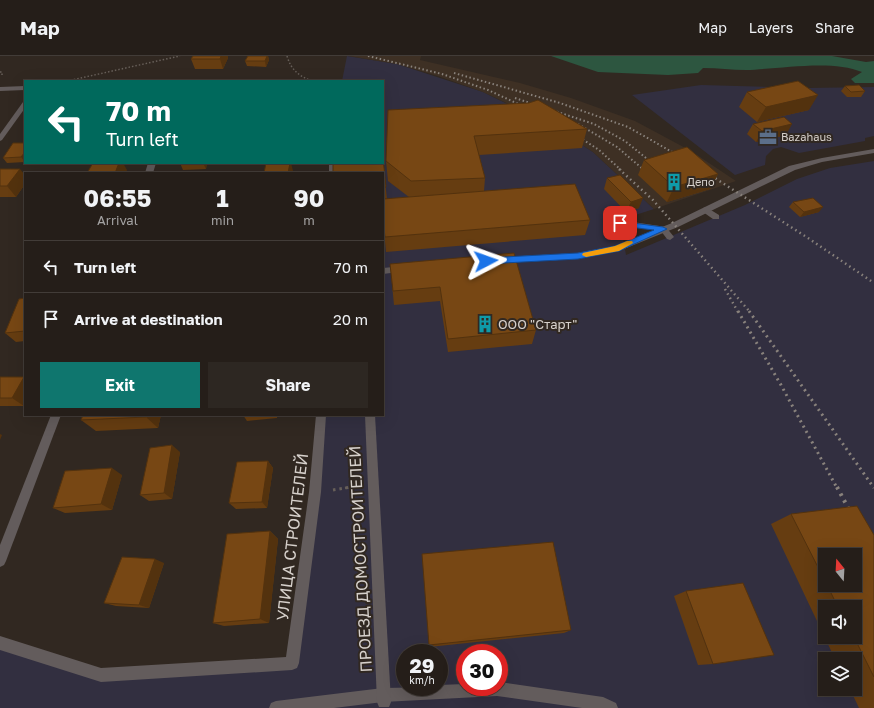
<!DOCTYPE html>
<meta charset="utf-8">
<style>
body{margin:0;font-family:"Golos Text",sans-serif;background:#2d2722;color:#f1f3f6;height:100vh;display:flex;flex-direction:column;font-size:15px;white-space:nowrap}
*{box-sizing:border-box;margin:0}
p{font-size:13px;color:#a3a2a2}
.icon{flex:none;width:22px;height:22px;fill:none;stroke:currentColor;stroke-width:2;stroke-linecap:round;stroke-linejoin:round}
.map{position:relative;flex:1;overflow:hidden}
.details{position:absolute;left:24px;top:116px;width:360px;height:244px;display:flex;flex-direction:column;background:#251e19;border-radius:0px;box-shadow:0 4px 16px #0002,0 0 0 1px #423c38}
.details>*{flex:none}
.top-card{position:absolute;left:24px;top:24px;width:360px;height:84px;border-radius:0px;box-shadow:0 4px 16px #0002,0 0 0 1px #423c38;background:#00695c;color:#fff;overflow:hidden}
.needle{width:26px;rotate:342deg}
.fabs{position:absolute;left:818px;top:492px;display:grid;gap:8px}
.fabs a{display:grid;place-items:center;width:44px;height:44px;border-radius:0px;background:#251e19;box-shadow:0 4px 16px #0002,0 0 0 1px #423c38;font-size:20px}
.speed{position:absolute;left:396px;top:588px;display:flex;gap:8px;font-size:20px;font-weight:700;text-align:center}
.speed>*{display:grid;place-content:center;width:52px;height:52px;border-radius:50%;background:#251e19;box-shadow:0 4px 16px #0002,0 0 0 1px #423c38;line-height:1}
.speed small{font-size:10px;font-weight:400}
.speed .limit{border:6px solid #d22;background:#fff;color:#111}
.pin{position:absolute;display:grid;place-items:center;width:34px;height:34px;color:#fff;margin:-17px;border-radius:8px;box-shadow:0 2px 6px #0006}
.me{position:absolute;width:44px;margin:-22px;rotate:86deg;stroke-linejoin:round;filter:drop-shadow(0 0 3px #0008)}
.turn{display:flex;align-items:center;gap:14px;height:84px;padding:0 16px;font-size:18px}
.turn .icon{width:52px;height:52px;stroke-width:2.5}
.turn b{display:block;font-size:28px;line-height:34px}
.eta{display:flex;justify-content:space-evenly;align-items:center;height:68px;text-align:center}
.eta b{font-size:24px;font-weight:700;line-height:28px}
.action{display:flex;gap:8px;margin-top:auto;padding:8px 16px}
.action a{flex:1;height:46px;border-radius:0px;background:#0f766e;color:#fff;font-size:16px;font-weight:700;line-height:46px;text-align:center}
.action a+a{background:#2d2722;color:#f1f3f6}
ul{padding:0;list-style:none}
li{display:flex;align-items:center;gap:12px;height:52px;padding:0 16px;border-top:1px solid #423c38}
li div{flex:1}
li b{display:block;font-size:15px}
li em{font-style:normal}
header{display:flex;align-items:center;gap:24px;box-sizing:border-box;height:56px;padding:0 20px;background:#251e19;border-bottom:1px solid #423c38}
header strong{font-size:19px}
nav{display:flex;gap:22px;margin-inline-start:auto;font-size:14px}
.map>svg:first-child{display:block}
</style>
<header>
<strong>Map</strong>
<nav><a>Map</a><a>Layers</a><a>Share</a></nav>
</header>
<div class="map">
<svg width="874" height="652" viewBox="0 0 874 652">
<rect width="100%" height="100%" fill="#312821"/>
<g fill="#322f40" fill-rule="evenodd">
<path d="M347 0 397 8 483 36 554 71 593 96 654 153 620 164 626 199 745 149 797 123 830 112 874 105V652H0V587L101 619 292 607 321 359H383V25H342ZM825 499H855V529H825ZM825 551H855V581H825ZM405 597H439V631H405ZM465 597H499V631H465ZM825 603H855V633H825Z"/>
<polygon points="701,29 808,32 874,31 874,80 865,82 865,85 799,97 781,91 773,93 766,100 765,109 735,119 632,39"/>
</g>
<polygon fill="#3e3024" points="349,0 421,0 420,4 520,27 571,42 635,65 691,95 736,125 654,153 593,96 554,71 523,55 483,36 438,20 397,8"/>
<path fill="#2d5640" d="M551 0H832L866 6 874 5V27H855L851 23 862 16C832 3 779 13 746 14 732 14 718 12 703 12L698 17 668 19 598 16Z"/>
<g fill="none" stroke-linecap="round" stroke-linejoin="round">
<g stroke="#675f59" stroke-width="1.5" stroke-dasharray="1.5 2" stroke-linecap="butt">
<path d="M287 0C291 14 299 20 312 25"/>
<polyline points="0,16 2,16 2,20"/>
<polyline points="67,25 180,0"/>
</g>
<polyline stroke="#675f59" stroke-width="2.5" stroke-dasharray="2 3" stroke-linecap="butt" points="345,432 358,430"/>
<polyline stroke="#675f59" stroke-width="3" stroke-dasharray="2.5 4" stroke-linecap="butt" points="333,434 351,431"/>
<g fill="#635c5c" fill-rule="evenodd">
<polygon points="706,151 719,159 719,163 713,163 703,156 703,152"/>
<polygon points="620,164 666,171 674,181 670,184 667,183 661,175 617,169 617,165"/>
<polygon points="499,626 603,641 616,647 618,652 582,652 497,640 383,646 334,652 269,652 271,647 276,645 383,632 439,631 439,629 465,628 465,631 499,631"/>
</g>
<g fill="#635c5c" fill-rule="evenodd">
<polygon points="25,30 25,34 0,35 0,31"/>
<polygon points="25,45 25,52 2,84 0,85 0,78 23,46"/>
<polygon points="874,93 874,97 822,106 795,114 678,171 619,195 577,203 502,207 498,204 502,201 577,197 615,190 672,167 789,110 822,102"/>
<polygon points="148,107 156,107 153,117 145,117"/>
<rect x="329" y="107" width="8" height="10"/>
<polygon points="403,210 406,211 407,213 406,215 383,218 383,212"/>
<polygon points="51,359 61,359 6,505 4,509 0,511 0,489"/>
<polygon points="316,359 326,359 321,436 299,607 297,612 292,614 101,626 0,594 0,580 101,612 286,601 309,436"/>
<polygon points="365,359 375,359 391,646 389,651 379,651 377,646"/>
</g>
<g stroke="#89827c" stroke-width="2" stroke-dasharray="1.5 2.5" stroke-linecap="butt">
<polyline points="368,0 442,18 488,34 527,52"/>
<polyline points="454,17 560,47 628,71 681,101"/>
<polyline points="515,42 594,68 625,85 656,110"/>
<polyline points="578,68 617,91 644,114"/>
<polyline points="576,79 599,94 621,114"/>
</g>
<g stroke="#89827c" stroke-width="2.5" stroke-dasharray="1.5 3.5" stroke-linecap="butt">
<polyline points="619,113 653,144 750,256"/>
<polyline points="643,113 645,115"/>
<polyline points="707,117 808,182 874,227"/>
<polyline points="725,233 738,256"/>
</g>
<g stroke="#89827c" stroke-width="3" stroke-dasharray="2 4" stroke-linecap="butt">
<polyline points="738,255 781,329 837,432"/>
<polyline points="749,255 874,432"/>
</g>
<polyline stroke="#89827c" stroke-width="4" stroke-dasharray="2.5 5" stroke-linecap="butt" points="837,431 853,461"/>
</g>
<g fill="#663d11" fill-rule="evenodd">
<polygon points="248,0 268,0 269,4 266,11 247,10 245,5"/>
<polygon points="228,2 223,13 195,13 191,3"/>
<polygon points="845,30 865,35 861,41 847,41 841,35"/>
<polygon points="747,36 809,54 757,66 739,51"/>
<polygon points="388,54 587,73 582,92 479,99 485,122 484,135 590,164 585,179 386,196 383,165 383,94 384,106 383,107 387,143 409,141 388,125 386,105"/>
<polygon points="753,68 786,79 756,86 747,78"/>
<polygon points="25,87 25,106 7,107 3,102"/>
<polygon points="644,104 718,118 710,133 667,146 638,119"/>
<polygon points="180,107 207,107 206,113 183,114"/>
<polygon points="0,113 25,119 25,128 16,141 0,141"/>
<polygon points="607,122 639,152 626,156 604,133"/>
<polygon points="793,146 819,156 800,161 789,151"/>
<polygon points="390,208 536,274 532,288 448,296 440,245 394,249"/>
<polygon points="25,242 25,285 16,286 5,277"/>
<polygon points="0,321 24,321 25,322 25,348 24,350 0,350"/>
<polygon points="161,359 158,372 96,375 81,364"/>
<polygon points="243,359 277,359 277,362 247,365"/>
<polygon points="180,396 172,443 149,445 140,439"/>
<polygon points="268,405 273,412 267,452 236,453 229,447"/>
<polygon points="122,419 112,454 65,457 53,452"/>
<path d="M791 458 874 479V652H859L850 633H855V603H835L771 468ZM825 499 855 529H825ZM825 551H855V581H825Z"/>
<polygon points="270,475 278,483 269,567 224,570 213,567"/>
<polygon points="164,507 149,552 116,550 104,547"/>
<polygon points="686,535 713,608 698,609 674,540"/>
<polygon points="571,574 564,577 429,591 429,589"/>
</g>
<g fill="#53320e">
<polygon points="221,0 228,0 228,2 223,13 220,3"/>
<polygon points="267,0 268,0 269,4 266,11 265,5"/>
<polygon points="818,39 809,54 757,66 766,51"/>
<polygon points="792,68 786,79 756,86 762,75"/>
<polygon points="25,96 25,106 21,101"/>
<polygon points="119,107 123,107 127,114 126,117 115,117"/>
<polygon points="203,107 207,107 206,113"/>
<polygon points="290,107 291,107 293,115 293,117 288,117"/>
<polygon points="20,113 25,119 25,128 16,141 7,130"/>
<polygon points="718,118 710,133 667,146 674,131"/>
<polygon points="643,142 639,152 626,156 631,146"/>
<polygon points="823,151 819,156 800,161 804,156"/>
<polygon points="24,321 25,322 25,348 24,350 12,342"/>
<polygon points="146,359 161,359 158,372 146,361"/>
<polygon points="0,378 2,379 0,384"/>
<polygon points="172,389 180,396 172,443 164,437"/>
<polygon points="268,405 273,412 267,452 262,446"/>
<polygon points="112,412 122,419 112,454 101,448"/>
<polygon points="270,475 278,483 269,567 260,563"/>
<polygon points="155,503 164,507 149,552 139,549"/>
</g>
<g fill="#774714" stroke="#53320e">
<polygon points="193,0 221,0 220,3 191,3"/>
<polygon points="248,0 267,0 265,5 245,5"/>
<polygon points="798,25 818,39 766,51 747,36"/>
<polygon points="859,29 865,35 851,36 845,30"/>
<polygon points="538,44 587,73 474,80 485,122 411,125 386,105 388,54 529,47"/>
<polygon points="784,61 792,68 762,75 753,68"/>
<polygon points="13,87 25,87 25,96 21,101 3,102"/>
<polygon points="687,91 718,118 674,131 644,104"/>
<polygon points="383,102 386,131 383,131 383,117 333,117 333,107 383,107"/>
<polygon points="93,107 119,107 115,117 87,117"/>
<polygon points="266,107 290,107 288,117 264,117"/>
<polygon points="0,113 20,113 7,130 0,130"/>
<polygon points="620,119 643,142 631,146 607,122"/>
<polygon points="575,128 590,164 385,181 383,165 383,143"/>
<polygon points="813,142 823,151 804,156 793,146"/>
<polygon points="514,197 536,274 448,283 440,231 393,235 390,208"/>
<polygon points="25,242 25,275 5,277 19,243"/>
<polygon points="0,321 24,321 12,342 0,342"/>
<polygon points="83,359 146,359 146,361 81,364"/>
<polygon points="172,389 164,437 140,439 150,392"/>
<polygon points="268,405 262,446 229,447 237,406"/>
<polygon points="112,412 101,448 53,452 65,415"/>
<polygon points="857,450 874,479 874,621 854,581 855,581 855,551 838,551 827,529 855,529 855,499 825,499 825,525 791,458"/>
<polygon points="270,475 260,563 213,567 227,478"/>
<polygon points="553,486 571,574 429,589 422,498"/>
<polygon points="122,501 155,503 139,549 104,547"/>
<polygon points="743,527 774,599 713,608 686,535"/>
</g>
<polygon fill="#1a73e8" stroke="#114b97" points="618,165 663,171 667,173 619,195 578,203 486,208 483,205 486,202 578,197 615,190 654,174 620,170 617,167"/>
<polygon fill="#f59e0b" points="627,185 632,185 633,187 619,195 586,201 582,199 583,197 615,190"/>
<defs>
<g id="office-bare" transform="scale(1.38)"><path d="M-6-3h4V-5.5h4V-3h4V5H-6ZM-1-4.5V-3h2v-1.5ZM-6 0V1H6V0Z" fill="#5c6f8a" stroke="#312821" stroke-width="2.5" paint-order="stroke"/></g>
<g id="building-bare" transform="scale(1.38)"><path d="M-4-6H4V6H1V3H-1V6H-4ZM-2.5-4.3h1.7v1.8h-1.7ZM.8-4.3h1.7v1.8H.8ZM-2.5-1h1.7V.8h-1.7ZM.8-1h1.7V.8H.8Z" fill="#0f9aa8" stroke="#312821" stroke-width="2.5" paint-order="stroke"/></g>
</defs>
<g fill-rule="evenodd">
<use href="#office-bare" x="768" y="81"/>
<use href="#building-bare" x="674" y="126"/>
<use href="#building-bare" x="485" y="268"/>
</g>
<g text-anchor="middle" stroke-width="4" stroke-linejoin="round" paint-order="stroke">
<g font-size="11" fill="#d6d0cb" stroke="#312821" text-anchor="start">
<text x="781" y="85">Bazahaus</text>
<text x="687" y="130">Депо</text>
</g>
<g font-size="13" fill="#d6d0cb" stroke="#312821" text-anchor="start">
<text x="498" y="273">ООО "Старт"</text>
</g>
<g font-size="16" fill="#d6d0cb" stroke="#312821">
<text transform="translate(292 481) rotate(-83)" y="6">УЛИЦА СТРОИТЕЛЕЙ</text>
<text transform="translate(360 503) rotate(-93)" y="6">ПРОЕЗД ДОМОСТРОИТЕЛЕЙ</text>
</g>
</g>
</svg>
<div class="fabs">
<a><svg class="needle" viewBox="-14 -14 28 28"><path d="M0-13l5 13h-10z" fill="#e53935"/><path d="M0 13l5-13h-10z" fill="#a3a2a2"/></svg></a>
<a><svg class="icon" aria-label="sound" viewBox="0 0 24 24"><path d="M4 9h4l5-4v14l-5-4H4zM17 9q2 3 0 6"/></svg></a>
<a><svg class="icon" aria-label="layers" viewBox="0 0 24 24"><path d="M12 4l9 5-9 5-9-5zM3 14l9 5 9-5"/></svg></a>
</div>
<div class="speed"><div>29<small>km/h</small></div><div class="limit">30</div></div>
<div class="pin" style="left:620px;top:167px;background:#d93025"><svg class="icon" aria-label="arrive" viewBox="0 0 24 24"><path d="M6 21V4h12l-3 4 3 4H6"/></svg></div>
<svg class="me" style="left:486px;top:205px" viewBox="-20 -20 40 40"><path d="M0-17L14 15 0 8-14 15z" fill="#1a73e8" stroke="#fff" stroke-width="4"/></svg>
<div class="top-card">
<div class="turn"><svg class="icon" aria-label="left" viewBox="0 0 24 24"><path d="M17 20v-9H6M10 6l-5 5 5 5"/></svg><div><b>70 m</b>Turn left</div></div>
</div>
<section class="details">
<div class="eta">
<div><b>06:55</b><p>Arrival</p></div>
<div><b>1</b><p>min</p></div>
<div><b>90</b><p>m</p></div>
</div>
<ul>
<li><svg class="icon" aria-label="left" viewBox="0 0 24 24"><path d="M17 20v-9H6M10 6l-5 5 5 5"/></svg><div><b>Turn left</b></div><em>70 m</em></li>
<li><svg class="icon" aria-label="arrive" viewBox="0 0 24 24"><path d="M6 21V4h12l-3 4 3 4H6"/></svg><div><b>Arrive at destination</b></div><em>20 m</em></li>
</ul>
<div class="action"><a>Exit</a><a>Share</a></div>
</section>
</div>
